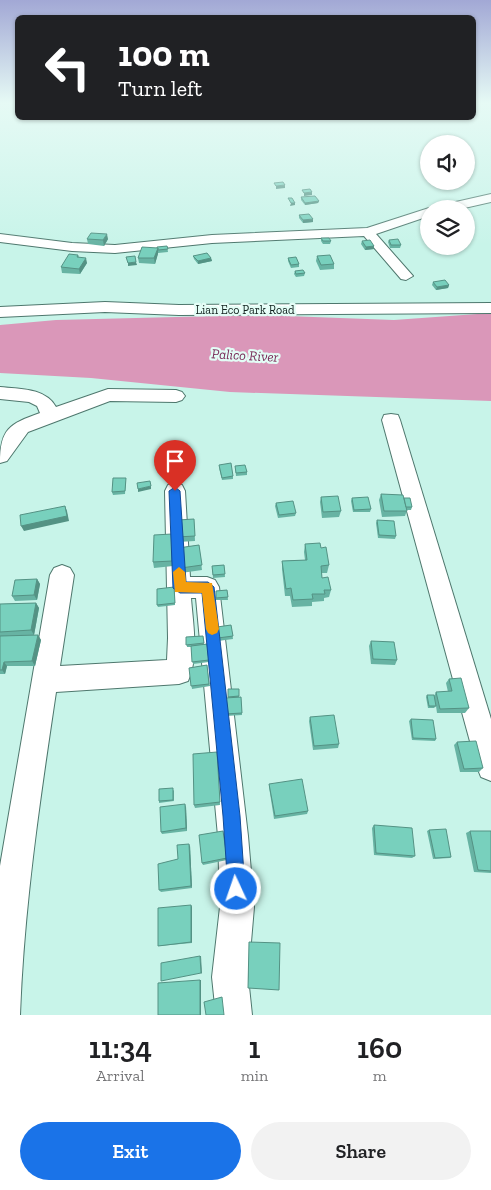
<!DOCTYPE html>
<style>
body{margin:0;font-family:"Zilla Slab",serif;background:#f2f2f2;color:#202124;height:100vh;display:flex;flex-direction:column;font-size:19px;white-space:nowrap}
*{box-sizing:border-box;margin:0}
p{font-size:16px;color:#757577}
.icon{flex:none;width:28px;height:28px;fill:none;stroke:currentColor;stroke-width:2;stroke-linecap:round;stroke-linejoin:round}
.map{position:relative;height:1015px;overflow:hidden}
.sheet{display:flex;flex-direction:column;background:#fff;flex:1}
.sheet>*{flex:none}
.banner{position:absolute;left:15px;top:15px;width:461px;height:105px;border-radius:8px;box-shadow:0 1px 4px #0004;background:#202124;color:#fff;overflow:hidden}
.tools{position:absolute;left:420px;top:135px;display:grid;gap:10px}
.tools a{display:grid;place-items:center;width:55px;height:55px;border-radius:50%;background:#fff;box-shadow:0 1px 4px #0004;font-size:25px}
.pin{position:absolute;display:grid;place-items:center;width:42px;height:42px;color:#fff;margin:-51px -21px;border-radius:50% 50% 50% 0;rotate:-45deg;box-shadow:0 0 5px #0007}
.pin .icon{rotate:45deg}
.me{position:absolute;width:55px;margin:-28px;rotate:357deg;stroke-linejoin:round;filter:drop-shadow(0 0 4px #0008)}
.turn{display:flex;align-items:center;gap:18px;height:105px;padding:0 20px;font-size:22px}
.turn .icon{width:65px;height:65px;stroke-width:2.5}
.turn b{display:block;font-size:35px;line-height:42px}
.eta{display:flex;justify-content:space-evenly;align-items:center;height:85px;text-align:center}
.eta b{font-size:30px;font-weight:600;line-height:35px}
.action{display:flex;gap:10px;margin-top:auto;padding:10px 20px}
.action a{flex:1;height:58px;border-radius:30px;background:#1a73e8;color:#fff;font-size:20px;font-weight:600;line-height:58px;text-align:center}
.action a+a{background:#f2f2f2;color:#202124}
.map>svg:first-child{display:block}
</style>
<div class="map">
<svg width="491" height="1015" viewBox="0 0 491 1015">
<rect width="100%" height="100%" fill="#c8f4e9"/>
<polygon fill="#da97b9" points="491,313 491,401 230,392 91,378 0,373 0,325 56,320 260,315 394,320"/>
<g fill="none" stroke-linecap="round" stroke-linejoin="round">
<g stroke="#4e776d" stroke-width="2">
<g id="minor">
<polygon points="491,194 491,202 460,209 436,209 438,206"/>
<polygon points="429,208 431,209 429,209 429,216 376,234 413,276 406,280 401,279 364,236 212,243 115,253 72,251 0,242 0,234 72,243 115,245 212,235 367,228"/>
<polygon points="105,302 179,305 491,303 491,313 179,315 105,312 0,317 0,307"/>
<path d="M0 387C19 389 46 388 56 407L108 389 176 390 182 392 185 396 182 400 176 402 110 401 28 432 7 461 0 463C0 429 9 424 40 413L37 406 29 402 0 399Z"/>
<polygon points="391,414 398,415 400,420 491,719 491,781 481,777 477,767 382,420 384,415"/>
<path d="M175 483 182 485 185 491 190 577H207L215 580 219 587 248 836 254 907 248 977 252 1015H216L212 977 220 907 218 836 196 598H191C193 624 199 657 188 681L179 684 56 692C40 799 24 906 20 1015H0V866L50 575 54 568 62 565 70 568 74 575 60 666 167 660 168 638 165 491 168 485Z"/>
</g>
</g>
<use href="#minor" fill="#fff" fill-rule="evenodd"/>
</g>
<g fill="#67b3a3">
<polygon points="301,197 319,201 318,203 305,205 301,200"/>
<polygon points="299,215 313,222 303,223 299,218"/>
<polygon points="321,238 331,241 330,244 323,244 321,241"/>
<polygon points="87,239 108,239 104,246 88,244"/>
<polygon points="389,240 401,245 400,248 390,248 388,242"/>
<polygon points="362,241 374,249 365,250 361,244"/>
<polygon points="167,246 168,252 158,253 155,264 139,263 138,258 157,248"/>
<polygon points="78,255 79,257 87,263 80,274 62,273 61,267"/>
<polygon points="193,256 211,258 212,261 198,264 194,259"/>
<polygon points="317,256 334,264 334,269 320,270 316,261"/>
<polygon points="288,258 299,264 299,267 291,268 288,261"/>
<polygon points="295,271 305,273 304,276 296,277 294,274"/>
<polygon points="433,282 449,285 448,288 436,290 432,285"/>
<polygon points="182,461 184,473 176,474 174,462"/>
<polygon points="235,466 247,472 247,475 236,476"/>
<polygon points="219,468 233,476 233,479 222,480"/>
<polygon points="126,481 125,494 113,495 112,492"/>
<polygon points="381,494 404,498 412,507 411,510 407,510 405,516 382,517 379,500"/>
<polygon points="321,497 341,511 339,517 322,518 320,502"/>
<polygon points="352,498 371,509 370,512 353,512 351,501"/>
<polygon points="276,503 296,513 295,516 278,518 275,506"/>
<polygon points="194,519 195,541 178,542 177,537"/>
<polygon points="377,520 396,536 395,539 378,538 376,523"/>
<polygon points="173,539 173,566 154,568 153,562"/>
<polygon points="305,544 321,548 329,565 327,573 322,573 322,578 331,590 329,597 324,598 324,601 312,602 312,606 292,607 290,596 285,596 282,569 282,561 305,560 304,552"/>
<polygon points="199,545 202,570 181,573 178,548"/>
<polygon points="224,565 225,577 213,578 212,566"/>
<polygon points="37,579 40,584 37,600 15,601 12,596"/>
<polygon points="175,589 175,605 158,607 157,605"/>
<polygon points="227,590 228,600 216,600 216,591"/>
<polygon points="36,603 39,608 34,635 38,635 41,640 35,666 7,666 5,674 0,674 0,604"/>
<polygon points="231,625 233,639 218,641 217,627"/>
<polygon points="203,636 204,644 207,644 209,662 193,664 191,647 187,647 186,637"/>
<polygon points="371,641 397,660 395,665 371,664 369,646"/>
<polygon points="207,665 210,686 192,689 189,668"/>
<polygon points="449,679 469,708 465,713 437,713 436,706 434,708 428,708 426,697 427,695 434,696 436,692 448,692 446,683"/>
<polygon points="228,689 239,689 239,697 241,697 242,715 226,716 225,698 228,698"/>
<polygon points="310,717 339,744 338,748 313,750 309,721"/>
<polygon points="411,719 436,739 435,741 412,740 409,721"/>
<polygon points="457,742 483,768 479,772 460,772 454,745"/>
<polygon points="218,756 220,805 195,808 194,805"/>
<polygon points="269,784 308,811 307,814 274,819 269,787"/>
<polygon points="174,790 174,801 159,803 159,801"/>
<polygon points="186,807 187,831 162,834 161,832"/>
<polygon points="374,825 415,856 412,858 374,855 372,828"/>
<polygon points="429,830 451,857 450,858 433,859 427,831"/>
<polygon points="223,831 227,860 203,865 202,863"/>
<polygon points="470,831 491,831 491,873 474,872 466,833"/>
<polygon points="190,846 192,888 161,892 159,890 178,859"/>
<polygon points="191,905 192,907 192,943 159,946 158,946"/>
</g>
<g fill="#549284">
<polygon points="285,185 285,188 276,189 276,186"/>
<polygon points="312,192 312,195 304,196 304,193"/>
<polygon points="319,201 318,203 305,205 305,203"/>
<polygon points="291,203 295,203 295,205 290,206"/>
<polygon points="313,219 313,222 303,223 303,220"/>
<polygon points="107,234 108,239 104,246 103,240"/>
<polygon points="374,246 374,249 365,250 366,247"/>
<polygon points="158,248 158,254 155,264 154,258"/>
<polygon points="86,258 87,263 80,274 79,269"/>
<polygon points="211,258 212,261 198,264 198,261"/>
<polygon points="136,262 137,265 128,266 128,263"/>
<polygon points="449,285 448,288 436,290 437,287"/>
<polygon points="151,486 151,489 138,492 138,489"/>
<polygon points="65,506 67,511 69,521 24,531 21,526"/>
<polygon points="172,534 173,539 173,566 172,561"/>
<polygon points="37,579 40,584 37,600 34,595"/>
<polygon points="36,603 39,608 34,635 31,630"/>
<polygon points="38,635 41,640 35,666 32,661"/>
<polygon points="4,662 7,666 5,674 2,670"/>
<polygon points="185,804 186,807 187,831 186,828"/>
<polygon points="189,844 190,846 192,888 191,886"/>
<polygon points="191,905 192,907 192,943 191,942"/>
<polygon points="200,956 201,956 202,974 201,973"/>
<rect x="200" y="980" width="1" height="35"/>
</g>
<g fill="#78d0bd" stroke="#549284">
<polygon points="283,182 285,185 276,186 274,183"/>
<polygon points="310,189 312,192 304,193 302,190"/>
<polygon points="315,196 319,201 305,203 301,197"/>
<polygon points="288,198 292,198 295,203 291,203"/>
<polygon points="309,214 313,219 303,220 299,215"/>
<polygon points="91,233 107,234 103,240 87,239"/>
<polygon points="321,238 329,238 331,241 323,241"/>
<polygon points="398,239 401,245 391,245 389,240"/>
<polygon points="370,240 374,246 366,247 362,241"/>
<polygon points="167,246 168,249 158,250 158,248 157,249 157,247"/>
<polygon points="142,247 158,248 154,258 138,258"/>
<polygon points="207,253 211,258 198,261 193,256"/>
<polygon points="69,254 78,255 77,257 86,258 79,269 61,267"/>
<polygon points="330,255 334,264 321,265 317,256"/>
<polygon points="135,256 136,262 128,263 126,257"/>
<polygon points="296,257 299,264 291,265 288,258"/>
<polygon points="303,270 305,273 296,274 295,271"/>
<polygon points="445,280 449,285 437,287 433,282"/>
<polygon points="182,461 184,470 176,471 174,462"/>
<polygon points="231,463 233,476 222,478 219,465"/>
<polygon points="245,465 247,472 236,473 235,466"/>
<polygon points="113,478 126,478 125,491 112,492"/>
<polygon points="150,481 151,486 138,489 137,483"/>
<polygon points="381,494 403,495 407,511 384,511"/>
<polygon points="338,496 341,511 323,512 321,497"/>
<polygon points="368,497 371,509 354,510 352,498"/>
<polygon points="404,498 410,498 412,507 406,507"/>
<polygon points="293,501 296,513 279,515 276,503"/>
<polygon points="65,506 67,516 21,526 20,515"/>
<polygon points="194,519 195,536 177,537 178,520"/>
<polygon points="377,520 394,521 396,536 379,535"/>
<polygon points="172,534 172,561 153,562 154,535"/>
<polygon points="320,543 321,548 326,547 329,565 321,566 322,578 328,577 331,590 324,590 325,594 312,594 313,599 293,600 291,588 286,589 282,561 307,560 305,544"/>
<polygon points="199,545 202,565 181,568 178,548"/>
<polygon points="224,565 225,574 213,575 212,566"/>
<polygon points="37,579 34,595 12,596 15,580"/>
<polygon points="174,587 175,603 157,605 157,589"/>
<polygon points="227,590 228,597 216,598 216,591"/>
<polygon points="36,603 31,630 0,632 0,604"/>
<polygon points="231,625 233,636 218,638 217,627"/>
<polygon points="38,635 32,661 4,662 2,670 0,670 0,636"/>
<polygon points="203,636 204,643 186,645 186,637"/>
<polygon points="371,641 394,642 397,660 373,659"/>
<polygon points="207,644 209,660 192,662 191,646"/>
<polygon points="207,665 209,684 191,686 189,668"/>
<polygon points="461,678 469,708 440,709 436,692 452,691 449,679"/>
<polygon points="228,689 239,689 239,696 228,697"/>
<polygon points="427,695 434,695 436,706 429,706"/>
<polygon points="241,697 242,713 225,714 225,698"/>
<polygon points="334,715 339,744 314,746 310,717"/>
<polygon points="411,719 433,720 436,739 413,738"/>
<polygon points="476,741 483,768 464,769 457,742"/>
<polygon points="217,752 220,802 194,805 193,754"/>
<polygon points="302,779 308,811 275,816 269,784"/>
<polygon points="173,788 173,800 159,801 159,789"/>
<polygon points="185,804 186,828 161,832 160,807"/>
<polygon points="374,825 412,828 415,856 376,853"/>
<polygon points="446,829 451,857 435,858 429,830"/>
<polygon points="223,831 227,858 202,863 199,835"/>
<polygon points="470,831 491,831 491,871 478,870"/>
<polygon points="189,844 191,886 159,890 158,864 178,859 177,845"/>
<polygon points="191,905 191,942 158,946 158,908"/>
<polygon points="249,942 280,943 279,990 248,988"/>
<polygon points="200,956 201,973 161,981 161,963"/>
<polygon points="200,980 200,1015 158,1015 158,983"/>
<polygon points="222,997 224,1015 206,1015 204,1002"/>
</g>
<linearGradient id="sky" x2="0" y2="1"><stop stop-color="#a2a8d5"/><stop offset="0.42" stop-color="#e6faf5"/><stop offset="1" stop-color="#e6faf5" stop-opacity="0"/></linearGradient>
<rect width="491" height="245" fill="url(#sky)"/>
<polygon fill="#1a73e8" stroke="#114b97" points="175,487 180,491 186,582 208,582 214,587 240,816 245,889 243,895 236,898 230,895 228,889 223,816 202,593 180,593 173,588 169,491"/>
<polygon fill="#f59e0b" points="179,567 185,572 186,582 212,583 219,629 217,633 212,635 208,633 206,629 202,593 175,592 173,572"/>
<g text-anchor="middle" stroke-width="4.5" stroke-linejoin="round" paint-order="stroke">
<g font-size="12" fill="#0f201c" stroke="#e3fdf6">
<text x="245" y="314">Lian Eco Park Road</text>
</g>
<g font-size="14" font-style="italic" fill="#792b58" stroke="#e3fdf6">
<text transform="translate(245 355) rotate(3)" y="5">Palico River</text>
</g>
</g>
</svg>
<div class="tools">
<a><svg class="icon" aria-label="sound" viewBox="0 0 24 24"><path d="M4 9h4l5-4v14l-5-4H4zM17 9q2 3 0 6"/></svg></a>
<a><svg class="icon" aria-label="layers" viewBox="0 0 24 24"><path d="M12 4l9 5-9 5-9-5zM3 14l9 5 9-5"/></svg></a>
</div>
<div class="pin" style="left:175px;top:491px;background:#d93025"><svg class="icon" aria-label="arrive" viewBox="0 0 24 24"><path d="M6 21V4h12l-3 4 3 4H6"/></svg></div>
<svg class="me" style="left:236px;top:889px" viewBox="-20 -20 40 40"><circle r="17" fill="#1a73e8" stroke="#fff" stroke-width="3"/><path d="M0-11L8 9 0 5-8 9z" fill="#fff"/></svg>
<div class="banner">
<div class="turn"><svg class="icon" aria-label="left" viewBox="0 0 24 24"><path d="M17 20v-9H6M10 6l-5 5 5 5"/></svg><div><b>100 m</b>Turn left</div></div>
</div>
</div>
<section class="sheet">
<div class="eta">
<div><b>11:34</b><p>Arrival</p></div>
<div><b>1</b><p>min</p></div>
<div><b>160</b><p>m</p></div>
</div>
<div class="action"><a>Exit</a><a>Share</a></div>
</section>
